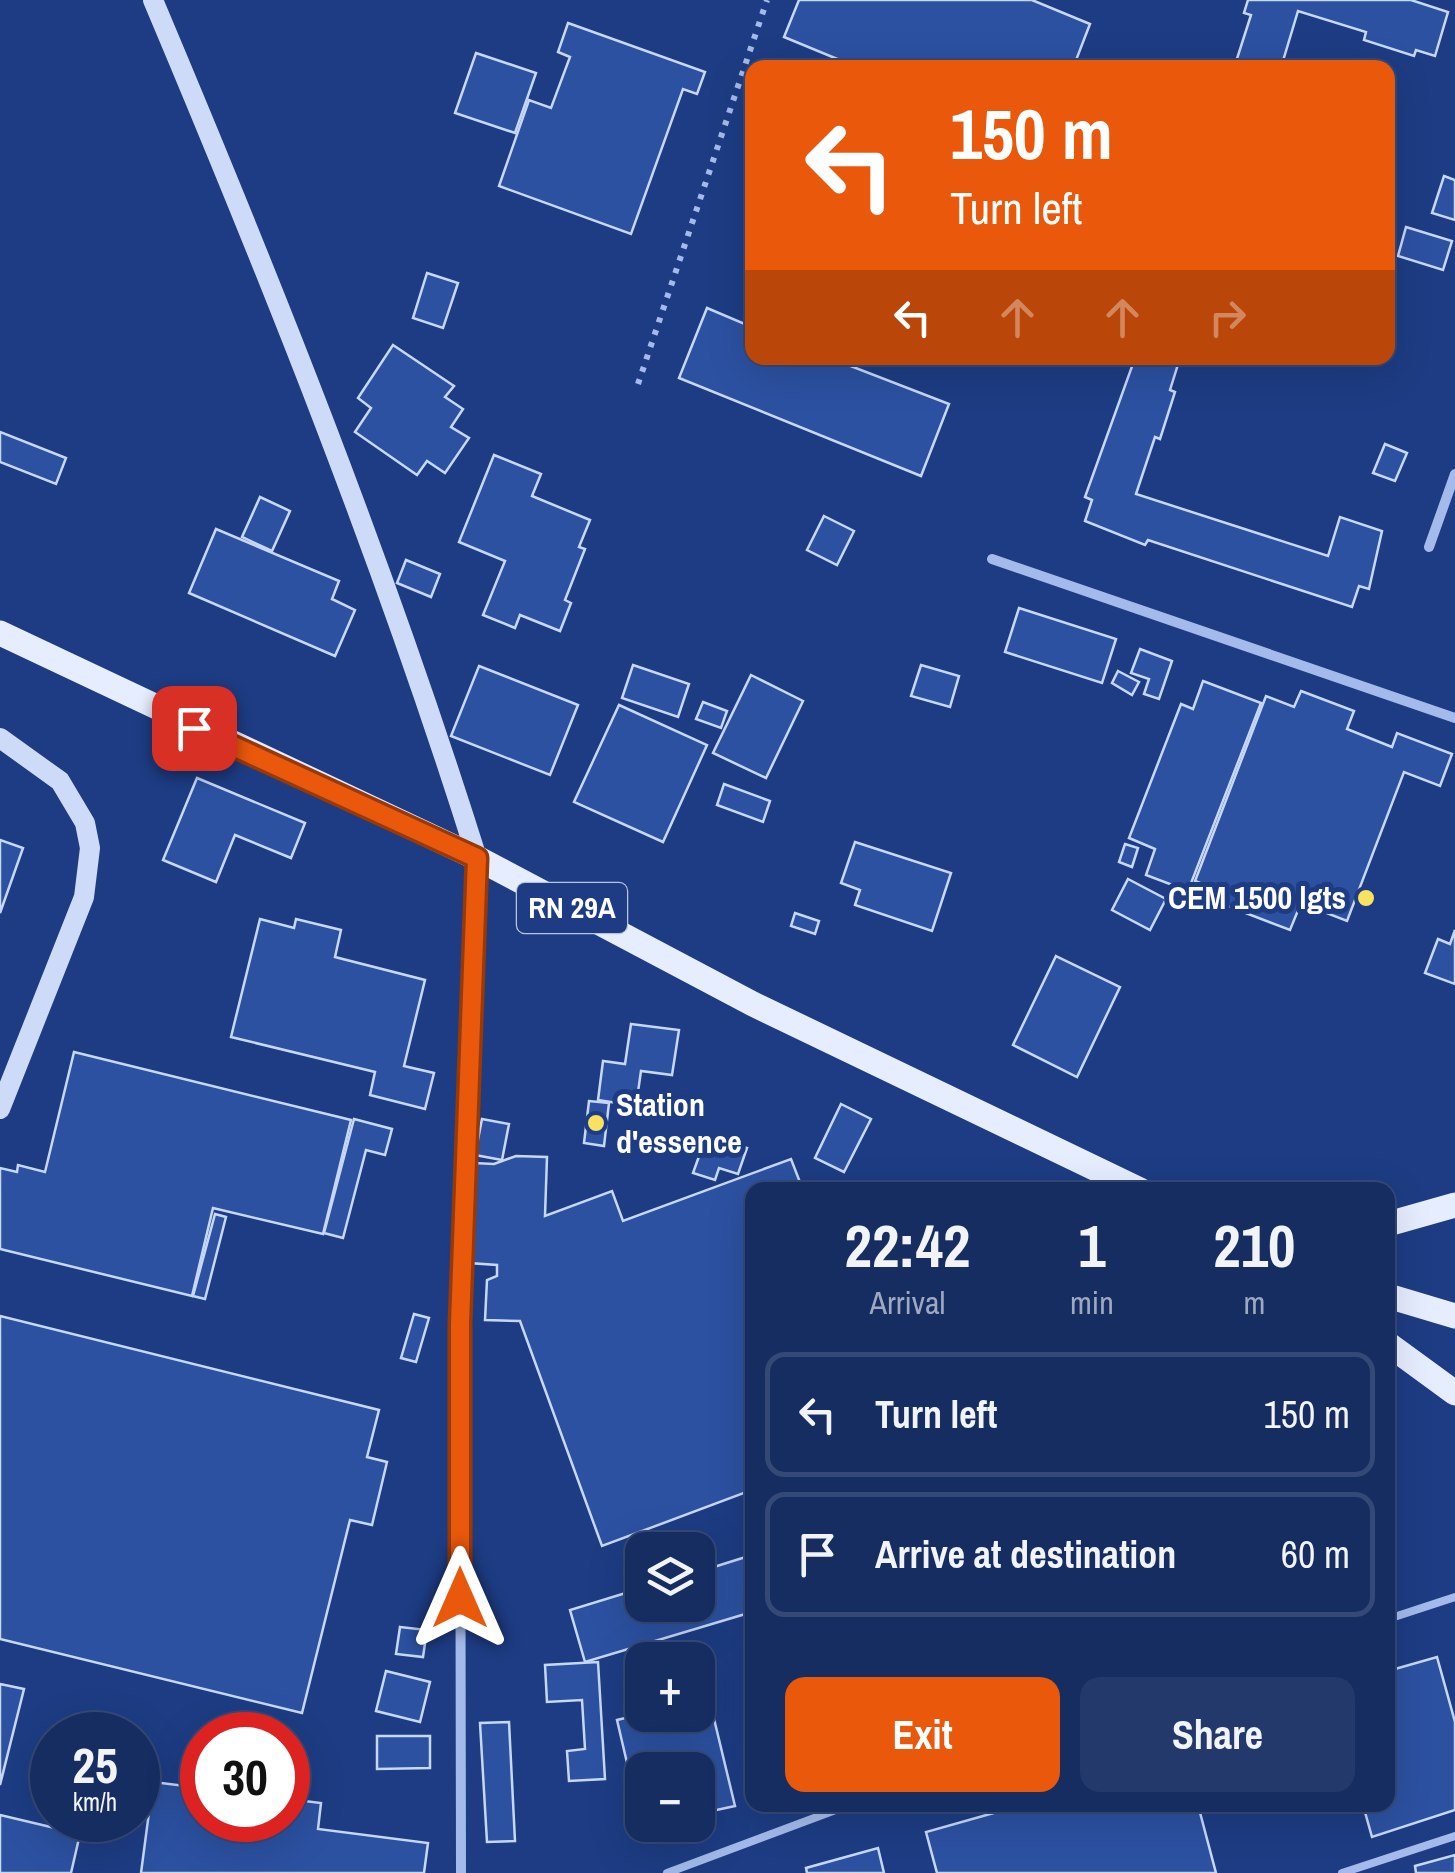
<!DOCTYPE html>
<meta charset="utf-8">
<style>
body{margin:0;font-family:"Archivo Narrow",sans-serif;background:#23396b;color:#f1f3f6;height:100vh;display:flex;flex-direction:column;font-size:38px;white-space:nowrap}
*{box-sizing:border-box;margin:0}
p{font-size:32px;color:#9ea8be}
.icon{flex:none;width:55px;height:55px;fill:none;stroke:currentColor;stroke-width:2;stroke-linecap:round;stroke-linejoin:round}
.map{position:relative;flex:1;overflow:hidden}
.sheet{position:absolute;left:745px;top:1182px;width:650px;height:630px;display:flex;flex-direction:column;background:#162d62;border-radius:20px;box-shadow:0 10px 40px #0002,0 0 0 2px #354977}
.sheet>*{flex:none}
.guide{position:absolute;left:745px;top:60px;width:650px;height:305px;border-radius:20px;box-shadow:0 10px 40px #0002,0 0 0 2px #354977;background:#ea580c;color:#fff;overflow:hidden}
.buttons{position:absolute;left:625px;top:1532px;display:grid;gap:20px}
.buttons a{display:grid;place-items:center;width:90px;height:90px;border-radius:20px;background:#162d62;box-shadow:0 10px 40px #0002,0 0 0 2px #354977;font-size:50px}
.speed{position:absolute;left:30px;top:1712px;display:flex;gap:20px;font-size:50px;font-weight:700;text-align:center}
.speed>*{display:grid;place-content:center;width:130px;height:130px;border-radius:50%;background:#162d62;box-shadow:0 10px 40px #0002,0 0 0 2px #354977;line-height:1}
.speed small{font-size:25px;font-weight:400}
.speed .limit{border:15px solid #d22;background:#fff;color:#111}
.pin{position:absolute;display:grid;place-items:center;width:85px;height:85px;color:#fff;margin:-42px;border-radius:20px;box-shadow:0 5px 15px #0006}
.me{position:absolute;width:110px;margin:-55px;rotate:0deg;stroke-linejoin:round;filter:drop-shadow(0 0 8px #0008)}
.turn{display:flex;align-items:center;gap:35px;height:210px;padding:0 40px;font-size:45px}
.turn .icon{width:130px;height:130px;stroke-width:2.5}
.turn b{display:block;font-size:70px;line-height:85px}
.lanes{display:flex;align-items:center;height:95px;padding:0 40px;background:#0003;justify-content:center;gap:50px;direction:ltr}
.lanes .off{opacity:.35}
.eta{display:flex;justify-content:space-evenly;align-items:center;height:170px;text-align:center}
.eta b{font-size:60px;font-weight:800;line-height:70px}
.action{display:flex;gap:20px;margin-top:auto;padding:20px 40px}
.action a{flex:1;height:115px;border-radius:20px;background:#ea580c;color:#fff;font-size:40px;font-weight:800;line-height:115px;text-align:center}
.action a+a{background:#23396b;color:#f1f3f6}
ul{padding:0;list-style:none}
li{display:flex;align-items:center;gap:30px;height:125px;margin:0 20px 15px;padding:0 20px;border:5px solid #354977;border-radius:20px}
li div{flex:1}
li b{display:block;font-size:38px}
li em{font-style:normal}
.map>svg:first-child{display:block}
</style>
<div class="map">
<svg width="1455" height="1873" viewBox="0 0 1455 1873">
<rect width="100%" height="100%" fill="#1d3c83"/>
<g fill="#2c51a1" stroke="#c7d7f8" stroke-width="2.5">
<polygon points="799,0 1032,0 1090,24 1073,68 859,68 784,37"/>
<polygon points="1248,0 1411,0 1448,12 1435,56 1416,50 1414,56 1364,40 1366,32 1298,11 1283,61 1289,62 1287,68 1234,68 1251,15 1244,13"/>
<polygon points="568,23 705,72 697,94 683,89 631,234 499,186 529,100 551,108 570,57 558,52"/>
<polygon points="476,53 536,73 515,133 455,113"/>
<polygon points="1444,176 1455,180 1455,220 1432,213"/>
<polygon points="1406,227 1452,241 1443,270 1398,256"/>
<polygon points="427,273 458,283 443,328 413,318"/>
<polygon points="707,308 752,327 752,358 830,358 949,404 921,476 679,378"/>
<polygon points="393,345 454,386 445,397 463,409 451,427 469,438 445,473 427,461 417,475 355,432 371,408 358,398"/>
<polygon points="1135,358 1180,358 1170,390 1175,392 1160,439 1155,437 1136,494 1328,556 1340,517 1382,531 1369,589 1359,586 1352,607 1148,540 1145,545 1085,521 1092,500 1085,497"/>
<polygon points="0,432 66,458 56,484 0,462"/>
<polygon points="1385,444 1407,453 1395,481 1373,473"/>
<polygon points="494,455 541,474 532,496 590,520 579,547 585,549 565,600 571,603 560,631 520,615 515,628 483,615 505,561 459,542"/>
<polygon points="260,497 290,511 272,551 242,537"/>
<polygon points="824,516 854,531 837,565 807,550"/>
<polygon points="216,529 339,581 332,599 355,610 335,656 189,593"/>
<polygon points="406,560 440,574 431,597 397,583"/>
<polygon points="1019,608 1116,639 1102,683 1005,652"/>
<polygon points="1140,649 1172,661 1159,699 1144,694 1149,679 1131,673"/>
<polygon points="633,665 689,684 678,717 622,698"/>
<polygon points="921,665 959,676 950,707 911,696"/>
<polygon points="479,666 578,705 550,775 451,736"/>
<polygon points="1118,671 1139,682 1132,695 1112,683"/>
<polygon points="751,675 803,701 766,778 713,753"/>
<polygon points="1203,681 1261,703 1188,891 1146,875 1155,849 1129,838 1181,704 1193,709"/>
<polygon points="1301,691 1354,711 1347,729 1392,747 1397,733 1452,754 1440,786 1404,772 1347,921 1301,903 1290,930 1217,902 1221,891 1195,881 1266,696 1294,707"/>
<polygon points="703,702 727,711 721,728 696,719"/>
<polygon points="619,705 707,745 663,842 574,802"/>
<polygon points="197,778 305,823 291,858 235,835 216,882 163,860"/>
<polygon points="724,784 770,801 763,822 717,805"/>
<polygon points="0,840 23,848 0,913"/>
<polygon points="855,842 951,873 932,931 855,905 860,890 841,883"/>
<polygon points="1125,844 1138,848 1132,867 1119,862"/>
<polygon points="1128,879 1166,899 1150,930 1112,910"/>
<polygon points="795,913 819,921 815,934 791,926"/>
<polygon points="260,919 294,928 296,919 341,930 335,957 425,980 404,1066 434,1073 425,1109 370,1095 375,1072 231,1037"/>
<polygon points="1455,930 1455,984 1425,973 1438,939 1450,944"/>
<polygon points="1056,956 1120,987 1077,1077 1013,1045"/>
<polygon points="631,1024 679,1030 672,1075 641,1071 636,1106 598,1100 603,1061 625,1064"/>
<polygon points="74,1052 351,1120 323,1234 213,1208 192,1296 0,1249 0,1168 17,1172 18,1165 45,1172"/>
<polygon points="589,1101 609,1103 604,1146 584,1143"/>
<polygon points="841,1104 871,1119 844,1172 815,1158"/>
<polygon points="354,1119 392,1129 385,1155 366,1150 343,1238 324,1233"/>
<polygon points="482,1119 509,1124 502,1160 475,1155"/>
<polygon points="707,1134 747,1148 738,1174 719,1168 715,1180 693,1173"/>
<polygon points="516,1156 547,1157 545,1216 612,1191 623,1221 791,1159 803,1190 752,1190 752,1490 602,1546 520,1321 485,1320 487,1280 497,1276 497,1265 469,1263 474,1163 494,1164"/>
<polygon points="215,1214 226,1217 205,1299 193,1296"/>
<polygon points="414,1314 429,1318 416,1362 401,1358"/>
<polygon points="0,1316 379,1410 367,1457 387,1462 372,1525 350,1520 302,1713 0,1639"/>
<polygon points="752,1555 752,1612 585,1662 570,1610 642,1588 642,1605 698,1605 698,1572"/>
<polygon points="400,1627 427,1630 423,1657 396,1654"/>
<polygon points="1437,1657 1455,1722 1455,1810 1372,1837 1363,1805 1388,1805 1388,1671"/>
<polygon points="598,1662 605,1779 569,1781 567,1751 585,1749 582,1700 547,1702 545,1665"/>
<polygon points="386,1671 430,1682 420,1722 376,1711"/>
<polygon points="0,1684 24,1689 0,1785"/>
<polygon points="709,1698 735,1806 698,1814 698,1770 642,1770 642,1825 652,1825 642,1827 617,1720 642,1714 698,1715 698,1701"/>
<polygon points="509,1722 515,1841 487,1842 480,1723"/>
<polygon points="377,1736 430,1736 430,1768 377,1769"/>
<polygon points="153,1782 202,1788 202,1820 288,1820 288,1799 321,1803 318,1829 428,1843 424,1873 141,1873"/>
<polygon points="1022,1805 1198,1805 1216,1873 937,1873 926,1832"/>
<polygon points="0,1815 80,1834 71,1873 0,1873"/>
<polygon points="878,1848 884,1873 807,1873 806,1868"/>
<polygon points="1455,1855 1455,1873 1416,1873 1415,1866"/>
</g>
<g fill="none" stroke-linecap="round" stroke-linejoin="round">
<polyline stroke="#a3baea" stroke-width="6" stroke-dasharray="5 8" stroke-linecap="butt" points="638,384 767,0"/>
<g stroke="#a3baea" stroke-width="8">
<polyline points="1388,1619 1455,1597"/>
<polyline points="667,1873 849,1805"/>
<polyline points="1342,1873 1455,1836"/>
</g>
<g stroke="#a3baea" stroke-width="10">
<polyline points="1429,547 1455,474"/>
<polyline points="992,559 1455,718"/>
<polyline points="461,1873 460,1323 477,859"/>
</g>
<g stroke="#cedbf8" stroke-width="20">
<path d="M153 0C272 282 385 565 477 858"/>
<polyline points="0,738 60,781 85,823 90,848 84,897 0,1109"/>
</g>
<g stroke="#e6edfe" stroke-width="25">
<polyline points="0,633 477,858 753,1004 1140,1190"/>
<polyline points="1388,1224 1455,1205"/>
<polyline points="1388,1296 1455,1316"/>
<polyline points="1388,1344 1455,1393"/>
</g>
</g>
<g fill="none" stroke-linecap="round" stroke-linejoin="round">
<g stroke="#983908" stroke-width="25">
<polyline id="route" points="194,728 477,858 460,1324 460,1598"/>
</g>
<use href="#route" stroke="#ea580c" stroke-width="18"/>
</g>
<g fill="#fae160" stroke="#1d3c83" stroke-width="4">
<circle cx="1366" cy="898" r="10"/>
<circle cx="596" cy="1123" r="10"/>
</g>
<g text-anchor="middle" stroke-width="10" stroke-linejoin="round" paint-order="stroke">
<rect fill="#1d3c83" stroke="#bbc4da" stroke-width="2.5" x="517" y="883" width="110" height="50" rx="8"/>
<g font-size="30" font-weight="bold" fill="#fff">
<text x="572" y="918">RN 29A</text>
</g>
<g font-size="32" font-weight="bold" fill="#fff" stroke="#1d3c83" text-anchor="end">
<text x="1346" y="909">CEM 1500 lgts</text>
<text x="616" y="1116" text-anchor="start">Station<tspan x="616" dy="37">d'essence</tspan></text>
</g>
</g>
</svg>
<div class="buttons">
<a><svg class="icon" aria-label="layers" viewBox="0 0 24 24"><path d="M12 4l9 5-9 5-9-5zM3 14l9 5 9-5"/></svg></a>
<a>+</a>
<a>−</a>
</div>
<div class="speed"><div>25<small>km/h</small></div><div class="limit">30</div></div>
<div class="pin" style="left:194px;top:728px;background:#d93025"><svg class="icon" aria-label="arrive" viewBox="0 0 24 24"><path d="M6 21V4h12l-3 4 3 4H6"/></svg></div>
<svg class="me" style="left:460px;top:1598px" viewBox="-20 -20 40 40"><path d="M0-17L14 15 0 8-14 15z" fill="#ea580c" stroke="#fff" stroke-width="4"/></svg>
<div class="guide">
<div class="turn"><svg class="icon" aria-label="left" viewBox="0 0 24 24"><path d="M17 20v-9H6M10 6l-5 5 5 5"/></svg><div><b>150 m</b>Turn left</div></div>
<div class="lanes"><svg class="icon" aria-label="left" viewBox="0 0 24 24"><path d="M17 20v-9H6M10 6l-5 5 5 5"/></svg><svg class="icon off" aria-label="ahead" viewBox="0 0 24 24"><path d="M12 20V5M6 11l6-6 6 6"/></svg><svg class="icon off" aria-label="ahead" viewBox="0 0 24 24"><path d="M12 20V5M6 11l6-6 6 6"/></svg><svg class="icon off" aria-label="right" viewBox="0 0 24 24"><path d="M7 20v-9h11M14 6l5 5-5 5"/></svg></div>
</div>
<section class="sheet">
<div class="eta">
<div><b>22:42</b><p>Arrival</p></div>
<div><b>1</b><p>min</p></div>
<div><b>210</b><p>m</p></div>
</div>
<ul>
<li><svg class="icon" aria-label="left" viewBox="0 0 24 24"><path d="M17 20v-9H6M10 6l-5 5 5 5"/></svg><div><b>Turn left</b></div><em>150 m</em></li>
<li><svg class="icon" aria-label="arrive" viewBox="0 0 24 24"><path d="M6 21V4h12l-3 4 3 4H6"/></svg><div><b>Arrive at destination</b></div><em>60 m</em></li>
</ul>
<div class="action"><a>Exit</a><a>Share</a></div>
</section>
</div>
